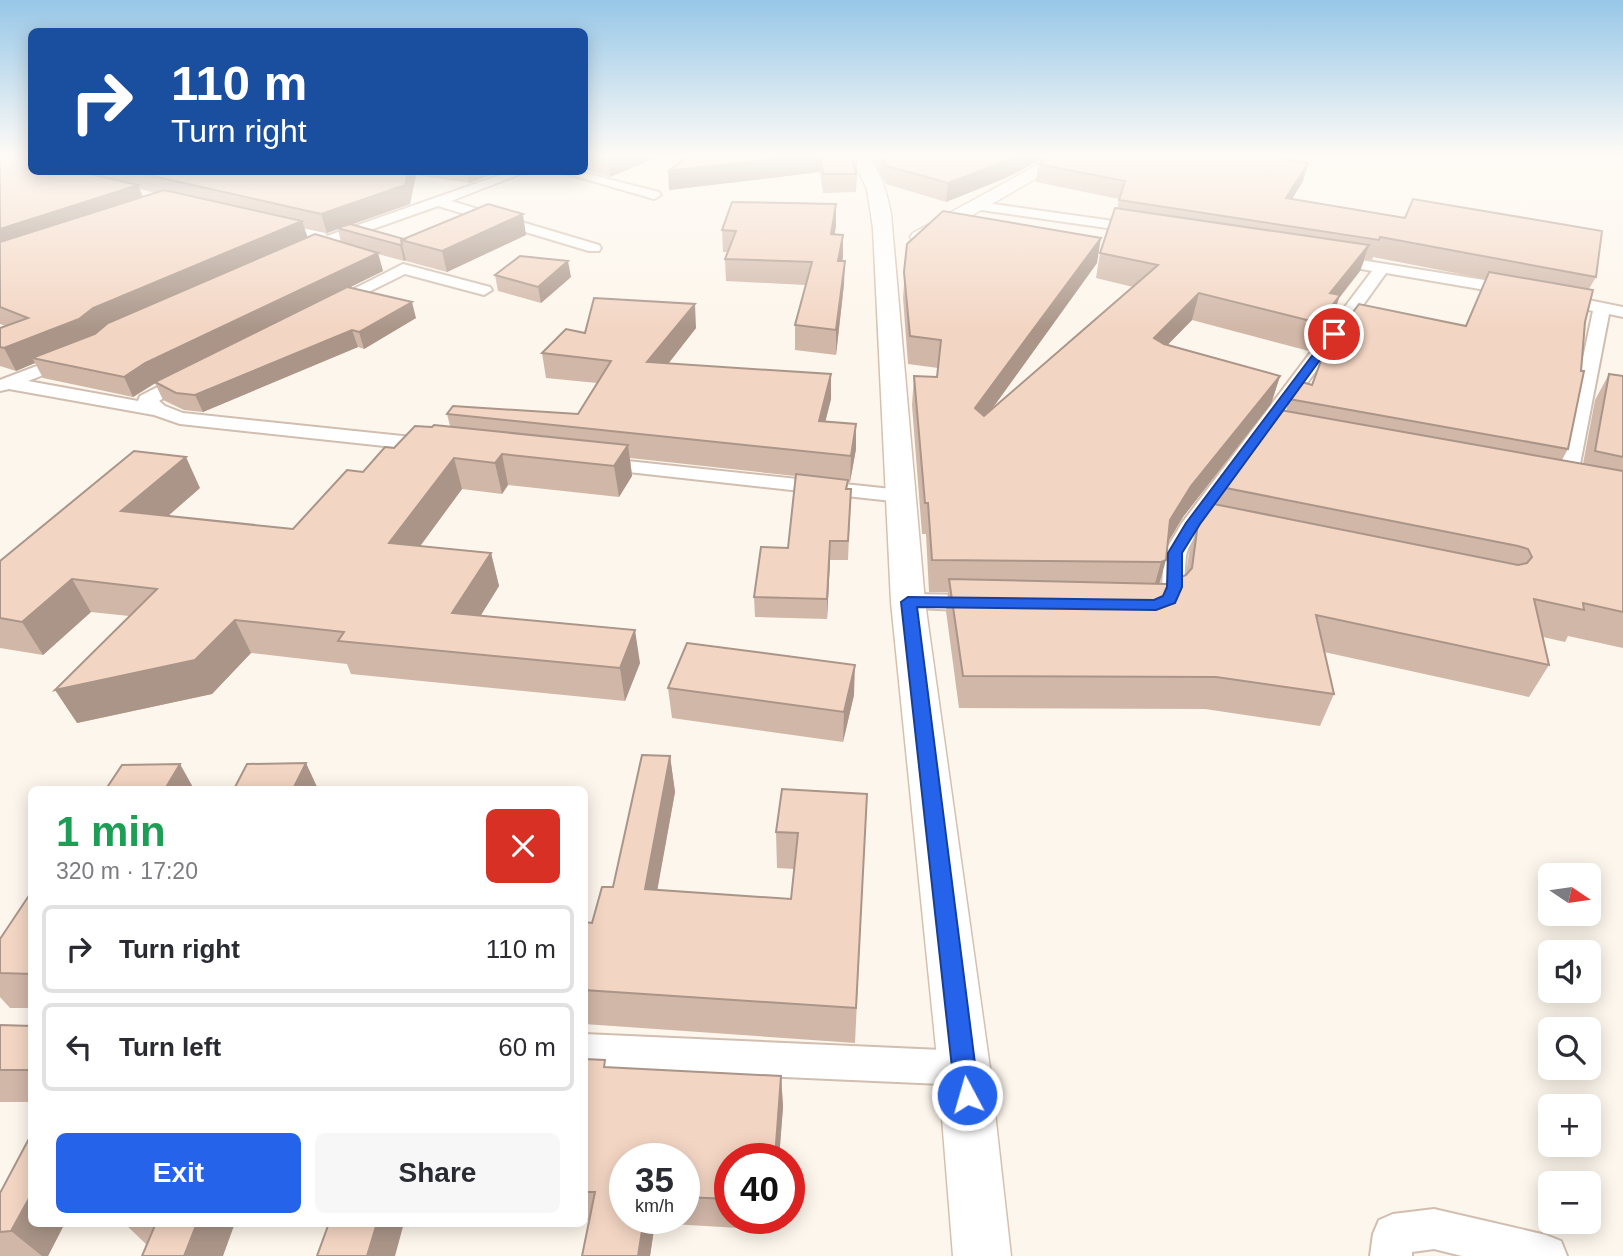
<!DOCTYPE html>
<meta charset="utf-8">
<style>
body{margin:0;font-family:Helvetica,sans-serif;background:#f7f7f7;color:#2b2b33;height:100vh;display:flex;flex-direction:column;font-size:26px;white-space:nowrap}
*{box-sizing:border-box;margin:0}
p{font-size:23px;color:#7c7c81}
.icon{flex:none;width:38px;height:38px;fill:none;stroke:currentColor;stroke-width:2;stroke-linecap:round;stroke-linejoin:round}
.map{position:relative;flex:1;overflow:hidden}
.details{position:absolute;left:28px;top:786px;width:560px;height:441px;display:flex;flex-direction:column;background:#fff;border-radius:10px;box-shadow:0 4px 18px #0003}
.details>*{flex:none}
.top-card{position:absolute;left:28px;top:28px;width:560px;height:147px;border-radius:10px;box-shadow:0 4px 18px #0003;background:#1a4fa0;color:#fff;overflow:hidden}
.needle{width:46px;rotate:103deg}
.buttons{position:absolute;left:1538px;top:863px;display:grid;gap:14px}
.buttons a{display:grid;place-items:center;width:63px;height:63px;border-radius:10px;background:#fff;box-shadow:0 4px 18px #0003;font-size:35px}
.speed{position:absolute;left:609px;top:1143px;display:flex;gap:14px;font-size:35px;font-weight:700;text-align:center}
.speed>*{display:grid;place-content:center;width:91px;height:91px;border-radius:50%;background:#fff;box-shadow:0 4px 18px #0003;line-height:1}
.speed small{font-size:18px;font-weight:400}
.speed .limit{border:10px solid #d22;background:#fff;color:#111}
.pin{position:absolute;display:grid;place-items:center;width:60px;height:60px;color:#fff;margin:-30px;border:4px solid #fff;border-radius:50%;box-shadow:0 2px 7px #0007}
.me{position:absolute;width:77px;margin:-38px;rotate:354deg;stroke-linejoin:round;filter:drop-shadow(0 0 5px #0008)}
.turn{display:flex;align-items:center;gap:24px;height:147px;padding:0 28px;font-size:32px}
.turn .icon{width:91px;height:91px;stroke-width:2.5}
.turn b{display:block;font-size:49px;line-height:60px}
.round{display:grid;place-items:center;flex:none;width:74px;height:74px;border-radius:10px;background:#f7f7f7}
.head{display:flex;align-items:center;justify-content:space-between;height:119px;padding:0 28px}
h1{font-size:42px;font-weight:700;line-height:52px;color:#1e9e55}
.cta{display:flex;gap:14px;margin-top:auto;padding:14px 28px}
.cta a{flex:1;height:80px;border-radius:10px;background:#2563eb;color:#fff;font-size:28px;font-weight:700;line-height:80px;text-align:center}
.cta a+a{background:#f7f7f7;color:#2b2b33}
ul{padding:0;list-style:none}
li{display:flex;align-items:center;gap:21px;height:88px;margin:0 14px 10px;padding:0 14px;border:4px solid #e1e1e2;border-radius:10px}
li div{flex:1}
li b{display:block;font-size:26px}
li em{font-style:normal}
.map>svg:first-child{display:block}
</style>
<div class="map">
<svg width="1623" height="1256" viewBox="0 0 1623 1256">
<rect width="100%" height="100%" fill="#fdf6ec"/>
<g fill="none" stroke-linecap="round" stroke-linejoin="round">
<g stroke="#d1beb0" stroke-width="4">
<g id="street">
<polygon points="509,172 525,172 451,201 599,245 601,248 599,251 589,251 438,206 319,248 312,244 313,239 270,229 268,226 275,222 325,233 327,236"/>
<polygon points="561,172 580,172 659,192 661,195 654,199"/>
<polygon points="979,202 1142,225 1149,229 1142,233 974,209 972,206"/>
<path d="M1330 255 1515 285 1523 290 1515 295 1386 273 1277 425 1306 431 1309 435 1306 439 1299 441 1270 436 1207 519 1236 525 1239 530 1236 535 1228 537 1199 531C1195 538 1187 547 1186 556 1183 580 1189 621 1149 610L1145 605 1149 600 1159 594 1162 587 1164 553 1182 523 1372 271 1325 262 1323 259Z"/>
<polygon points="403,264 490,287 492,290 484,295 405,274 338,307 326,307 324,304"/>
<polygon points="1558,294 1623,307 1623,317 1609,314 1576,485 1573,489 1559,489 1556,485 1593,311 1552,302 1550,299 1552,296"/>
<polygon points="71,353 77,354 80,358 77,362 28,381 138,401 140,396 187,372 196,377 159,401 165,406 183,413 431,439 441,445 431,451 180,424 154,415 9,389 0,391 0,380"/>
<polygon points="599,458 901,490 908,492 912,496 908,500 901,502 592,468 589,464 592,460"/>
<polygon points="908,594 977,595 985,598 989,603 985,608 977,611 900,607 896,602 900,597"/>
<polygon points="584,1034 964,1051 977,1056 982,1068 977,1080 964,1085 584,1068"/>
<polygon points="1434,1209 1546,1235 1561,1241 1567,1256 1462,1256 1434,1249 1412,1252 1412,1256 1370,1256 1373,1234 1379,1220 1393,1214"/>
</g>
</g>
<g stroke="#d6c0b0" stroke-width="3">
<g id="secondary">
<path d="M850 154H867C881 173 887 192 891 214L925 602 990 1068 1011 1256H953L938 1068 891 602 873 228 867 189Z"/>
<polygon points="1057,154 1079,154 927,241 913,241 910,237 913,233"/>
</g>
</g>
<use href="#street" fill="#fff" fill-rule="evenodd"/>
<use href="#secondary" fill="#fff" fill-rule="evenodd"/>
</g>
<g fill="#d1b7a8" fill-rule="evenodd">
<path d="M0 154 30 160 20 154H32V172H499L469 183 416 175 410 204 352 224 404 239 526 235 447 272 406 261V260L404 261 378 254 383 271 348 288 416 318 364 349 358 347 203 412 184 410 163 400 155 383 133 397 43 378 35 363 16 371 0 366V328L6 326 0 324ZM140 189 155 193 143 197ZM304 228 327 233 338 229 341 242 307 237Z"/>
<polygon points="584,154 665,154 610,177 588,171 584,162"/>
<polygon points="693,154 857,154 858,158 856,192 823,193 820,172 669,190"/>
<polygon points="869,154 1051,154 1008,177 946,202 886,184"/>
<path d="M1308 163 1303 181 1292 199 1596 277 1589 289 1568 449 1562 460 1583 464 1595 400 1609 374 1623 376V648L1568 636 1565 642 1543 637 1549 665 1529 697 1324 652 1334 694 1320 726 1205 709 959 708 946 611 948 592H929L926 534H922L912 405 914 376 937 377 938 368 908 364 903 298 907 244 1097 263 992 409 1133 287 1096 278 1100 253 1117 209 1119 199 1036 182 1038 164ZM1373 257 1486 279 1466 326 1312 385 1289 399 1286 411 1221 487 1215 505 1198 523 1189 553 1186 575 1166 584H1159L1168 542 1183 517 1271 404 1280 376 1167 345 1192 320 1309 351 1331 322 1339 298 1360 271 1365 259 1372 260Z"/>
<polygon points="836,226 834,234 843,257 842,261 844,284 836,355 795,350 795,325 806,285 726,281 725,259 727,252 723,252 722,230"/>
<polygon points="495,275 571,277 541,303 498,291"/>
<polygon points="696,328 668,364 831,374 831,399 825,422 856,449 850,482 848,482 847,489 851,489 848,560 830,560 827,619 755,617 754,597 788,548 795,476 630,458 632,476 619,497 508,485 502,494 462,489 420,546 491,553 499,586 480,616 640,663 625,701 351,674 347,664 251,653 212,694 77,723 129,616 91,612 43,655 0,648 0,561 200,488 168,516 293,529 363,472 394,448 432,427 450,426 447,414 578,414 597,383 546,378 542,353 585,333"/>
<polygon points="668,688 854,695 843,742 672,718"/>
<polygon points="670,756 675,792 657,890 791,899 794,869 777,868 776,832 867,794 855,1043 584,1024 584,922 592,923 613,887"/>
<polygon points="32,891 32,1008 10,1008 0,997 0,939"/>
<polygon points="0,1025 32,1026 32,1102 0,1102"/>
<path d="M584 1059 607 1067 781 1076 783 1107 779 1158H730V1218H775L774 1230 655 1223 650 1256H582L589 1220H584ZM684 1158V1218H625Z"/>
<polygon points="0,1193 32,1223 65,1223 48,1256 0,1256"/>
<polygon points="124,1223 235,1223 147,1245"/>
</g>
<g fill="#aa9588">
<polygon points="620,154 665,154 610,177 608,159"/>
<polygon points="820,154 820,172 669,190 668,171"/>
<polygon points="1020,154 1051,154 1008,177 946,202 948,183"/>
<polygon points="1308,163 1303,181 1281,217 1286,198"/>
<polygon points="408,172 415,172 416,175 410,204 339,229 337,228 338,229 327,233 321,214"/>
<polygon points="467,172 499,172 469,183"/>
<polygon points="138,185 145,203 0,252 0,229"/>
<polygon points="836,204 836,226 831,256 831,234"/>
<polygon points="523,214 526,235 447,272 442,251"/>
<polygon points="302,221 309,241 90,341 32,358 35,363 16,371 4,348 93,308"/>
<polygon points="843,235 843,257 838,284 838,261"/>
<polygon points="1101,238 1097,263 971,438 975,408"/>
<polygon points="402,244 406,260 404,261 400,245"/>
<polygon points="1369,245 1360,271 1339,298 1331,322 1309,351 1330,293"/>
<polygon points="378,253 383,271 154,384 133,397 124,377 145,363"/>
<polygon points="568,261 571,277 541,303 538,287"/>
<polygon points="845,261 844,284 836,355 836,330"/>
<polygon points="1199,293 1192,320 1147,366 1154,338"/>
<polygon points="412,302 416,318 364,349 359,332"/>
<polygon points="695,304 696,328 650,387 647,362"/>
<polygon points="352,330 358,347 203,412 195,395"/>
<polygon points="831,374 831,399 819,447 819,421"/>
<polygon points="1280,376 1271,404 1183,517 1162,552 1170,520 1191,486"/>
<polygon points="856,424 856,449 850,482 851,456"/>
<polygon points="628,445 632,476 619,497 614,466"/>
<polygon points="502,454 508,485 502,494 495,463"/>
<polygon points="186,457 200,488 137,543 121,511"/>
<polygon points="454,458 462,489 399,575 389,543"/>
<polygon points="830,541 830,560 827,619 827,599"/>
<polygon points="491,553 499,586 462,646 452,613"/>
<polygon points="1166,560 1157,592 1152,594 1161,562"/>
<polygon points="72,579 91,612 43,655 22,622"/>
<polygon points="235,620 251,653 212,694 77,723 55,690"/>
<polygon points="635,630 640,663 625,701 620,668"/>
<polygon points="855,665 854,695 843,742 844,712"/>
<polygon points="670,756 675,792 651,925 645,889"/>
<polygon points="306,763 318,789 293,789"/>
<polygon points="180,764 194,789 165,789"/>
<polygon points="781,1076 783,1107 779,1158 775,1158"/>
<polygon points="32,1193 32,1223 65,1223 48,1256 42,1256 11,1231"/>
<polygon points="644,1218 654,1218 655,1223 650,1256 638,1256"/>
<polygon points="197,1223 235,1223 223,1256 184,1256"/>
<polygon points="377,1223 404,1223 395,1256 367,1256"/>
</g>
<g fill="#f3d5c3" stroke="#aa9588" stroke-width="2">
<polygon points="0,154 19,154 32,160 32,172 80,172 138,185 0,229"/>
<polygon points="590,154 620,154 608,159"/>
<polygon points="693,154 818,154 668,171"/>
<polygon points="820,154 857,154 858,158 852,156 856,174 823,174"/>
<polygon points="880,154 1020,154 1011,159 948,183 887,166"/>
<polygon points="1055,154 1252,154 1308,163 1286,198 1405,218 1413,199 1602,231 1596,277 1380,237 1379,240 1119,200 1125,181 1038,164"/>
<polygon points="135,172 408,172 405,185 321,214"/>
<polygon points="164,190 302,221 93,308 79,319 4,348 0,347 0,328 28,318 0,307 0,242"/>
<polygon points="732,202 836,204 831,234 843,235 838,261 845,261 836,330 795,325 812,262 725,259 736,231 722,230"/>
<polygon points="488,204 523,214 442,251 401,240"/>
<polygon points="1115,208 1369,245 1330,293 1340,295 1319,323 1199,293 1154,338 1164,344 1280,376 1191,486 1170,520 1166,560 1161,562 932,560 928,503 925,503 914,376 937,377 941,340 910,336 904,272 907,244 943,211 1101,238 975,408 984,416 1158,265 1100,253"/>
<polygon points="350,224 404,239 401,240 402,244 400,245 337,228"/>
<polygon points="315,234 378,253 145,363 124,377 32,358 95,334 108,323"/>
<polygon points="520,256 568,261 538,287 495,275"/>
<polygon points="1489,272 1593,290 1585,322 1581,371 1584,371 1568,449 1289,399 1302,382 1312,385 1325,350 1359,304 1466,326"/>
<polygon points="347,287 412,302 359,332 352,330 195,395 176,393 155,382"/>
<polygon points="594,298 695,304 647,362 831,374 819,421 856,424 851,456 447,414 453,406 578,414 611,361 542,353 566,329 585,333"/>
<polygon points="1609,374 1623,376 1623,457 1595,451"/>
<polygon points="1280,410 1623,471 1623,612 1583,603 1584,610 1534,599 1549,665 1316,615 1334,694 1216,677 963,676 949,579 1166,584 1186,575 1192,568 1198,523 1209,503 1518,565 1527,563 1532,557 1528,549 1518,546 1221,487"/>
<polygon points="434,425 628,445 614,466 502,454 495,463 454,458 389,543 491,553 452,613 635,630 620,668 338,641 344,632 235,620 195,660 55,690 157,589 72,579 22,622 0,618 0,561 134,451 186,457 121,511 293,529 347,470 363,472 385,447 394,448 415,426 432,427"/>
<polygon points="796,474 848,480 846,489 851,489 848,541 830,541 827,599 754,597 761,547 788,548"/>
<polygon points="687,643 855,665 844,712 668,688"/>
<polygon points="642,755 670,756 645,889 791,899 798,833 776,832 782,789 867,794 856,1008 584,990 584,922 592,923 602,887 613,887"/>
<polygon points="306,763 293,789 234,789 247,764"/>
<polygon points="180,764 165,789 106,789 122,765"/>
<polygon points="32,891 32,974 0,973 0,939"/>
<polygon points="0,1025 32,1026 32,1070 0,1070"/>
<polygon points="584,1059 605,1060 604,1067 781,1076 775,1158 730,1158 730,1199 684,1197 684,1158 625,1158 625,1218 644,1218 638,1256 582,1256 595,1192 584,1192"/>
<polygon points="32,1133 32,1193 11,1231 0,1232 0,1193"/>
<polygon points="142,1223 197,1223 184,1256 142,1256 156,1223"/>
<polygon points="329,1223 377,1223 367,1256 317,1256"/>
</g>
<linearGradient id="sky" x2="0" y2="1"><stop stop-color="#97c7e8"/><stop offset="0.47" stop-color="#fefbf6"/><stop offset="1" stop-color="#fefbf6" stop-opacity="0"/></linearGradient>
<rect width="1623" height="330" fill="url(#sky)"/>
<polygon fill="#2563eb" stroke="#184099" stroke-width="2" points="1330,332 1339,334 1200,524 1182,553 1182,587 1175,603 1156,610 917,607 979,1095 975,1103 967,1107 958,1103 955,1095 901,602 908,597 1154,600 1163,596 1167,587 1168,553 1186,523"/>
</svg>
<div class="buttons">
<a><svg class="needle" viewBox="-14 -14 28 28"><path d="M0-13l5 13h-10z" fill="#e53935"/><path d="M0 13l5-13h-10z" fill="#7c7c81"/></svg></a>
<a><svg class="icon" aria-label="sound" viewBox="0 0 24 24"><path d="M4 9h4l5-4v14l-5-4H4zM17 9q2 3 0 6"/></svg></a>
<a><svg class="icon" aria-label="search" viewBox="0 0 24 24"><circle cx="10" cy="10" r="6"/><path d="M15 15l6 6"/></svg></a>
<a>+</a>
<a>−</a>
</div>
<div class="speed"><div>35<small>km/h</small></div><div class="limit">40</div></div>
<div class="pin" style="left:1334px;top:334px;background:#d93025"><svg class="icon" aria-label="arrive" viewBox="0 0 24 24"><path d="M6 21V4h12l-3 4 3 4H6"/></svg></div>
<svg class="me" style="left:967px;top:1095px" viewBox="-20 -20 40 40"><circle r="17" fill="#2563eb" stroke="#fff" stroke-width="3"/><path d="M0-11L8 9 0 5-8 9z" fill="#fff"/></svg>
<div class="top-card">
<div class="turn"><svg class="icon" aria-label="right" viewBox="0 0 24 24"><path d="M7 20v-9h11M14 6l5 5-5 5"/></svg><div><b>110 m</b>Turn right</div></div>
</div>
<section class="details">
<div class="head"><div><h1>1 min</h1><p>320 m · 17:20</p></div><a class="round" style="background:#d93025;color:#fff"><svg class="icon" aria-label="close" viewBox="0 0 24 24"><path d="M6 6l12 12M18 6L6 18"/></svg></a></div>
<ul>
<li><svg class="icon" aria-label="right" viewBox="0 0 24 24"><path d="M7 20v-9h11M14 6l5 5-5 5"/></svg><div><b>Turn right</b></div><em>110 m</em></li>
<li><svg class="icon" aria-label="left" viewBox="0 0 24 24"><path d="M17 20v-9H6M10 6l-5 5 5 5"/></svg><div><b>Turn left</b></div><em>60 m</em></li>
</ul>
<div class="cta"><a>Exit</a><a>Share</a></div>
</section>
</div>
